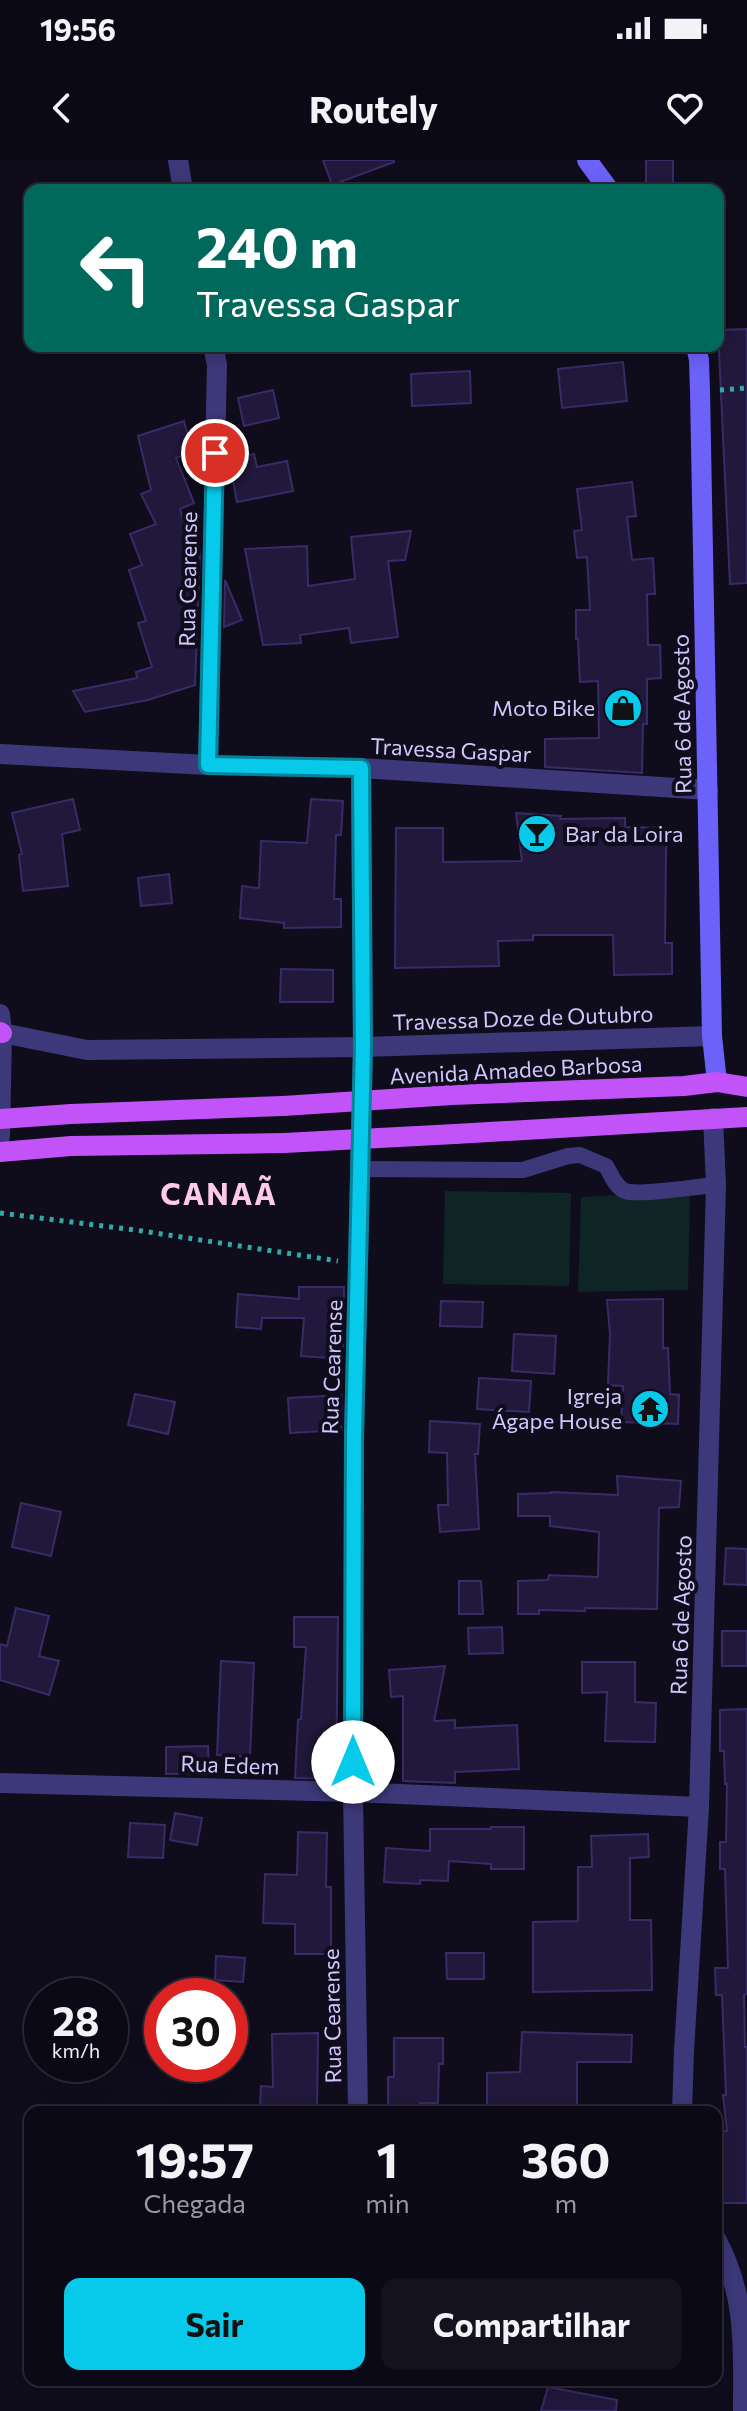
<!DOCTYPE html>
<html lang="pt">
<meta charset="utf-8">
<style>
body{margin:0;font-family:Commissioner,sans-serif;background:#14121e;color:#f1f3f6;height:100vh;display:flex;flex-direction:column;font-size:30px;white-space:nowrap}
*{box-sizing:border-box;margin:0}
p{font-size:26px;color:#9a9aa0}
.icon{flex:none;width:44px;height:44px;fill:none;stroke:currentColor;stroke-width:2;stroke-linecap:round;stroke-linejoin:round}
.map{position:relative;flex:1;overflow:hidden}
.details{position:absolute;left:24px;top:1946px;width:698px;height:280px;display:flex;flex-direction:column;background:#0b0915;border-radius:16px;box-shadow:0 4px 20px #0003,0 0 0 2px #2b2a34}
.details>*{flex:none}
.hud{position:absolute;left:24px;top:24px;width:700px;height:168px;border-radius:16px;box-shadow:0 4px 20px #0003,0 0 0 2px #2b2a34;background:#00695c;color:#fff;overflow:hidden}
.speed{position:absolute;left:24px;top:1818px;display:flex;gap:16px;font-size:40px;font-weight:700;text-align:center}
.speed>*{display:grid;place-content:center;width:104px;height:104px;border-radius:50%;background:#0b0915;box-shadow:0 4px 20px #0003,0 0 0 2px #2b2a34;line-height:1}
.speed small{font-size:20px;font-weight:400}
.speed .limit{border:12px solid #d22;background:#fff;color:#111}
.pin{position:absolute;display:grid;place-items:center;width:68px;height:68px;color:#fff;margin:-34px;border:4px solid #fff;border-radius:50%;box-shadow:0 2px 8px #0007}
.me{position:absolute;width:88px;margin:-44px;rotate:0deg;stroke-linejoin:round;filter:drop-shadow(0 0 6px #0008)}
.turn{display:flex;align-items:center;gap:28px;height:168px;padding:0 40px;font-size:36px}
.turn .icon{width:104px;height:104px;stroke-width:2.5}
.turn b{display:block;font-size:56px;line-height:68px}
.eta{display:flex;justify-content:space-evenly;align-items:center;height:136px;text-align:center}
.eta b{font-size:48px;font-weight:700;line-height:56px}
.cta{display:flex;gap:16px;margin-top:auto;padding:16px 40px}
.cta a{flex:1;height:92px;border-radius:16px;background:#07caea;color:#111;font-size:32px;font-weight:700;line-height:92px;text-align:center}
.cta a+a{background:#14121e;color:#f1f3f6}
.status{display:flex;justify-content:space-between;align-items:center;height:56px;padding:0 40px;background:#0b0915;direction:ltr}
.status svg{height:22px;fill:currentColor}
header{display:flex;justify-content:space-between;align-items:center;height:104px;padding:0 40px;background:#0b0915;font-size:36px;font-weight:700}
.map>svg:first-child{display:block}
</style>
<div class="status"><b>19:56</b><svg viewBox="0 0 49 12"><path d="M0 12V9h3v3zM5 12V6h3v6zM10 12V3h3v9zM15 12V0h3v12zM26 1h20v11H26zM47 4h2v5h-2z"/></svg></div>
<header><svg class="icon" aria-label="back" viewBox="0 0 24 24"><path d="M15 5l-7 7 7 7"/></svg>Routely<svg class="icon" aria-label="heart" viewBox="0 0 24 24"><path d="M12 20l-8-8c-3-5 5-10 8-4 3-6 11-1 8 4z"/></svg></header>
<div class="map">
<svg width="747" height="2251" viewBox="0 0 747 2251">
<rect width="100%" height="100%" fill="#0f0c1c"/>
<g fill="#0f2525">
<polygon points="445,1031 571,1033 569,1126 443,1124"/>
<polygon points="690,1031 688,1130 578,1132 581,1037"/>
</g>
<g fill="#21183c" stroke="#392b67" stroke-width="2">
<polygon points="323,0 394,0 394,2 332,25"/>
<rect x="646" y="0" width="27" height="30"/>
<polygon points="747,169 747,423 730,424 718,170"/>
<polygon points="623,202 627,241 562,248 558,209"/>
<polygon points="470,211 471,243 412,246 411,214"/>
<polygon points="273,230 279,258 244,266 238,238"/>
<polygon points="184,261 192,292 176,298 194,343 180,349 192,391 200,391 195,525 148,540 85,552 73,531 137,518 136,512 152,507 138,463 146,461 129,410 142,405 130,374 156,364 141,334 151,330 138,276"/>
<polygon points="254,294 257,307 287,301 293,331 237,342 229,299"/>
<polygon points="632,322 636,356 627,357 632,400 653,398 655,434 647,434 648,485 660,485 661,518 647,519 647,564 643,564 642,613 545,607 545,579 599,578 598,521 580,522 578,479 576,479 576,450 590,450 587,397 577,398 574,371 582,370 577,329"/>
<polygon points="411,371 405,400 388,401 398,477 351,483 349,468 300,475 301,483 263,485 245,389 307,386 308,426 355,419 351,377"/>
<polygon points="225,420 242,460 224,467"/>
<polygon points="73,639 80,670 62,674 68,726 23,731 19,695 22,694 12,653"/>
<polygon points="311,639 343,641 341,675 336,675 334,739 341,739 341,767 284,768 284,763 240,758 242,726 259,728 261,681 307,683"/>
<polygon points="516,653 561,656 560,659 625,658 625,667 668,668 666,692 665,783 672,783 672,814 614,815 613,775 533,775 533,780 498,781 499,806 395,808 396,668 443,668 443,702 522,701"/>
<polygon points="169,714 172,743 141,746 138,718"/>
<polygon points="281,809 333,810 333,842 280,842"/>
<polygon points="299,1127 344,1127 343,1199 301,1196 304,1158 262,1158 261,1169 236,1167 238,1134 299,1139"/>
<polygon points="663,1139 663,1188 668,1188 670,1234 679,1235 678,1264 621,1262 623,1226 608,1225 610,1174 607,1140"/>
<polygon points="441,1141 483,1142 482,1167 440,1166"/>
<polygon points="514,1174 556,1176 554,1214 512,1211"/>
<polygon points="479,1218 531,1221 529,1252 477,1249"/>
<polygon points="135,1234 175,1242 168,1274 128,1265"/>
<polygon points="342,1235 341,1270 290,1273 288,1238"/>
<polygon points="430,1261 480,1264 478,1294 475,1294 479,1369 440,1372 438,1345 448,1345 447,1293 429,1292"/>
<polygon points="617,1316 681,1321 679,1347 659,1348 657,1449 585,1448 585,1451 539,1450 539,1454 518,1454 518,1421 548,1420 549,1415 598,1417 599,1372 550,1366 550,1356 518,1356 518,1334 551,1333 551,1332 618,1335"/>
<polygon points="21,1343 61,1352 51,1396 12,1387"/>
<polygon points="726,1388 747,1389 747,1425 724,1424"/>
<polygon points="459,1421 481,1421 483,1454 459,1454"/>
<polygon points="16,1448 49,1456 39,1496 59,1501 49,1535 0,1520 0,1484 7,1486"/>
<polygon points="294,1457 338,1457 336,1619 295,1618 298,1560 301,1559 306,1487 294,1487"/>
<polygon points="502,1467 503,1493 469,1494 468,1468"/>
<rect x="722" y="1471" width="25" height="35"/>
<polygon points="221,1501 254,1503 250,1597 217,1595"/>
<polygon points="582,1502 635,1502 635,1542 656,1543 655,1582 605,1581 607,1532 582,1533"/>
<polygon points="445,1506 434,1561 455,1560 455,1568 517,1565 519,1609 455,1612 455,1623 403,1621 403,1536 391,1537 389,1510"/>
<polygon points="747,1549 747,1834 744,1835 745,1887 747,1887 747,2043 716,2043 718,1971 727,1971 723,1935 726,1935 722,1835 716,1835 715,1808 728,1808 725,1709 720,1709 720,1682 726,1682 727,1624 725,1624 724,1591 720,1591 720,1550"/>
<polygon points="208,1586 209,1613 166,1614 166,1587"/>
<polygon points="175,1653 202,1658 197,1685 170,1680"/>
<polygon points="130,1663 165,1665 163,1698 128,1697"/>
<polygon points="491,1667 524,1667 524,1709 491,1709 491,1704 449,1701 448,1721 420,1720 420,1724 384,1722 386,1688 430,1691 430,1669 491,1669"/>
<polygon points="298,1672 327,1673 326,1727 331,1727 331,1794 295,1794 295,1764 263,1763 265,1714 297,1715"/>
<polygon points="648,1674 649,1697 630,1698 630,1760 651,1760 652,1830 533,1832 533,1762 578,1761 578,1707 592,1707 591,1676"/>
<polygon points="446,1793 484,1793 484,1819 447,1819"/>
<polygon points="216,1796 245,1798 243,1822 215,1820"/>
<polygon points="522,1872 632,1875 631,1902 577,1902 577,1948 487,1949 487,1913 520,1912"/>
<polygon points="318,1873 317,1951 260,1950 261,1926 273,1927 272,1874"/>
<polygon points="394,1878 443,1878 443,1904 439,1904 438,1943 420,1943 420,1952 388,1952 388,1917 394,1917"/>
<polygon points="548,2227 617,2240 616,2251 541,2251"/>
</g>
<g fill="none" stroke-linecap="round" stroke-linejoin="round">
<g stroke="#30a9a7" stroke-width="5" stroke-dasharray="4 6" stroke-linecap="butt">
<polyline points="720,230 747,228"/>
<polyline points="0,1053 142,1071 338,1101"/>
</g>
<path stroke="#3d3879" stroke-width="16" d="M362 1009 523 1010 568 996 580 995 606 1006C611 1014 615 1027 625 1031 637 1036 700 1026 716 1025"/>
<g stroke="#3d3879" stroke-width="20">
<polyline points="178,0 183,30"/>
<polyline points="0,594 208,605 361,608 708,630"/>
<polyline points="208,605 217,205 213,186"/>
<polyline points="0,854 2,873 0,977"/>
<polyline points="2,873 87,890 363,887 712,876"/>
<polyline points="0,1623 353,1632 699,1647"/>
<polyline points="358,1952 353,1632 354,1276 363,887 361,608"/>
<polyline points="682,1952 684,1891 699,1647 716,1025 713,958"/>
<path d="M716 2079C747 2135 743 2190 743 2251"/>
</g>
<g stroke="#6c62fa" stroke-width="20">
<polyline points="587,0 609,30"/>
<polyline points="696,186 699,200 700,231 712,876 717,922"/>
</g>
<g stroke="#c253f9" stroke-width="20">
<polyline points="0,872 2,873"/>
<polyline points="452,935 684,926 717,922 747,927"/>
<polyline points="71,954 283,946"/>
<polyline points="455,974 747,957"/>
<polyline points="0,992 71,986 284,983"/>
</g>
<g stroke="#c253f9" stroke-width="20">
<polyline points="283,946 452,935"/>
<polyline points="0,959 71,954"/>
<polyline points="284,983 455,974"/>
</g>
</g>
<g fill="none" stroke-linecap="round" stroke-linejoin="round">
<g stroke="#058398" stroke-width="20">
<polyline id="route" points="215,293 208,605 361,608 363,887 354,1276 353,1602"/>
</g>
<use href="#route" stroke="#07caea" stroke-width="14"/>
</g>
<defs>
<g id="shop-disc" transform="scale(2)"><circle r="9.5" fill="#07caea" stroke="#0f0c1c"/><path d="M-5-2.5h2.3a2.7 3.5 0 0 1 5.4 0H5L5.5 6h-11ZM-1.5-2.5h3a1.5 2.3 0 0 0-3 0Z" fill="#111"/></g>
<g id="bar-disc" transform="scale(2)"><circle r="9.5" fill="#07caea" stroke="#0f0c1c"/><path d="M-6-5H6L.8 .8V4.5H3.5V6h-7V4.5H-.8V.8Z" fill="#111"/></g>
<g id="temple-disc" transform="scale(2)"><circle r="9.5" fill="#07caea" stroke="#0f0c1c"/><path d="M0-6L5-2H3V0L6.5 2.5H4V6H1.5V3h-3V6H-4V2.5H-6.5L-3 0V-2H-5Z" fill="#111"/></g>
</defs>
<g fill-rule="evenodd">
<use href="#shop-disc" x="623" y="548"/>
<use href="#bar-disc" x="537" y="674"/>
<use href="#temple-disc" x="650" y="1249"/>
</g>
<g text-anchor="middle" stroke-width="8" stroke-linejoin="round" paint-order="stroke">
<g font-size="22" fill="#d0c8fd" stroke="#0f0c1c">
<text transform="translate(188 419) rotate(-89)" y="8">Rua Cearense</text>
<text transform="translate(682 554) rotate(-91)" y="8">Rua 6 de Agosto</text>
<text transform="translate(451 590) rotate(3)" y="8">Travessa Gaspar</text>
<text transform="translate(523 858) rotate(-2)" y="8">Travessa Doze de Outubro</text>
<text transform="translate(516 910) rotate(-3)" y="8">Avenida Amadeo Barbosa</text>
<text transform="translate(332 1207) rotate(-88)" y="8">Rua Cearense</text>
<text transform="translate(681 1455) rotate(-88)" y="8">Rua 6 de Agosto</text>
<text transform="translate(230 1605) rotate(2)" y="8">Rua Edem</text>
<text transform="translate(332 1856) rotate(-91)" y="8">Rua Cearense</text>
</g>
<g font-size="22" fill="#d0c8fd" stroke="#0f0c1c" text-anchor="end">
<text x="595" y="556">Moto Bike</text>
<text x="565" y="682" text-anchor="start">Bar da Loira</text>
<text x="622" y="1244">Igreja<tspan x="622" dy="25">Ágape House</tspan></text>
</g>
<g font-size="30" font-weight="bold" letter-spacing="2" fill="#fdcae9" stroke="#0f0c1c">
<text x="219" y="1045">CANAÃ</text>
</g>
</g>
</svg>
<div class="speed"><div>28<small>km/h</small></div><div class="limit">30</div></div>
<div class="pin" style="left:215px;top:293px;background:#d93025"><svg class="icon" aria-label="arrive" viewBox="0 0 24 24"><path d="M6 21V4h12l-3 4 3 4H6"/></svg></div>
<svg class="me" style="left:353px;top:1602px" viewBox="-20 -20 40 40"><circle r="19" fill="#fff"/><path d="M0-13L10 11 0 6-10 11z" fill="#07caea"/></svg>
<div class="hud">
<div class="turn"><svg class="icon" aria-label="left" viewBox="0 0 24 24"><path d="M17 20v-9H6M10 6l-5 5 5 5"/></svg><div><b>240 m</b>Travessa Gaspar</div></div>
</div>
<section class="details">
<div class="eta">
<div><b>19:57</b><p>Chegada</p></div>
<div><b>1</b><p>min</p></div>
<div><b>360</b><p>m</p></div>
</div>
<div class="cta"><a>Sair</a><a>Compartilhar</a></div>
</section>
</div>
